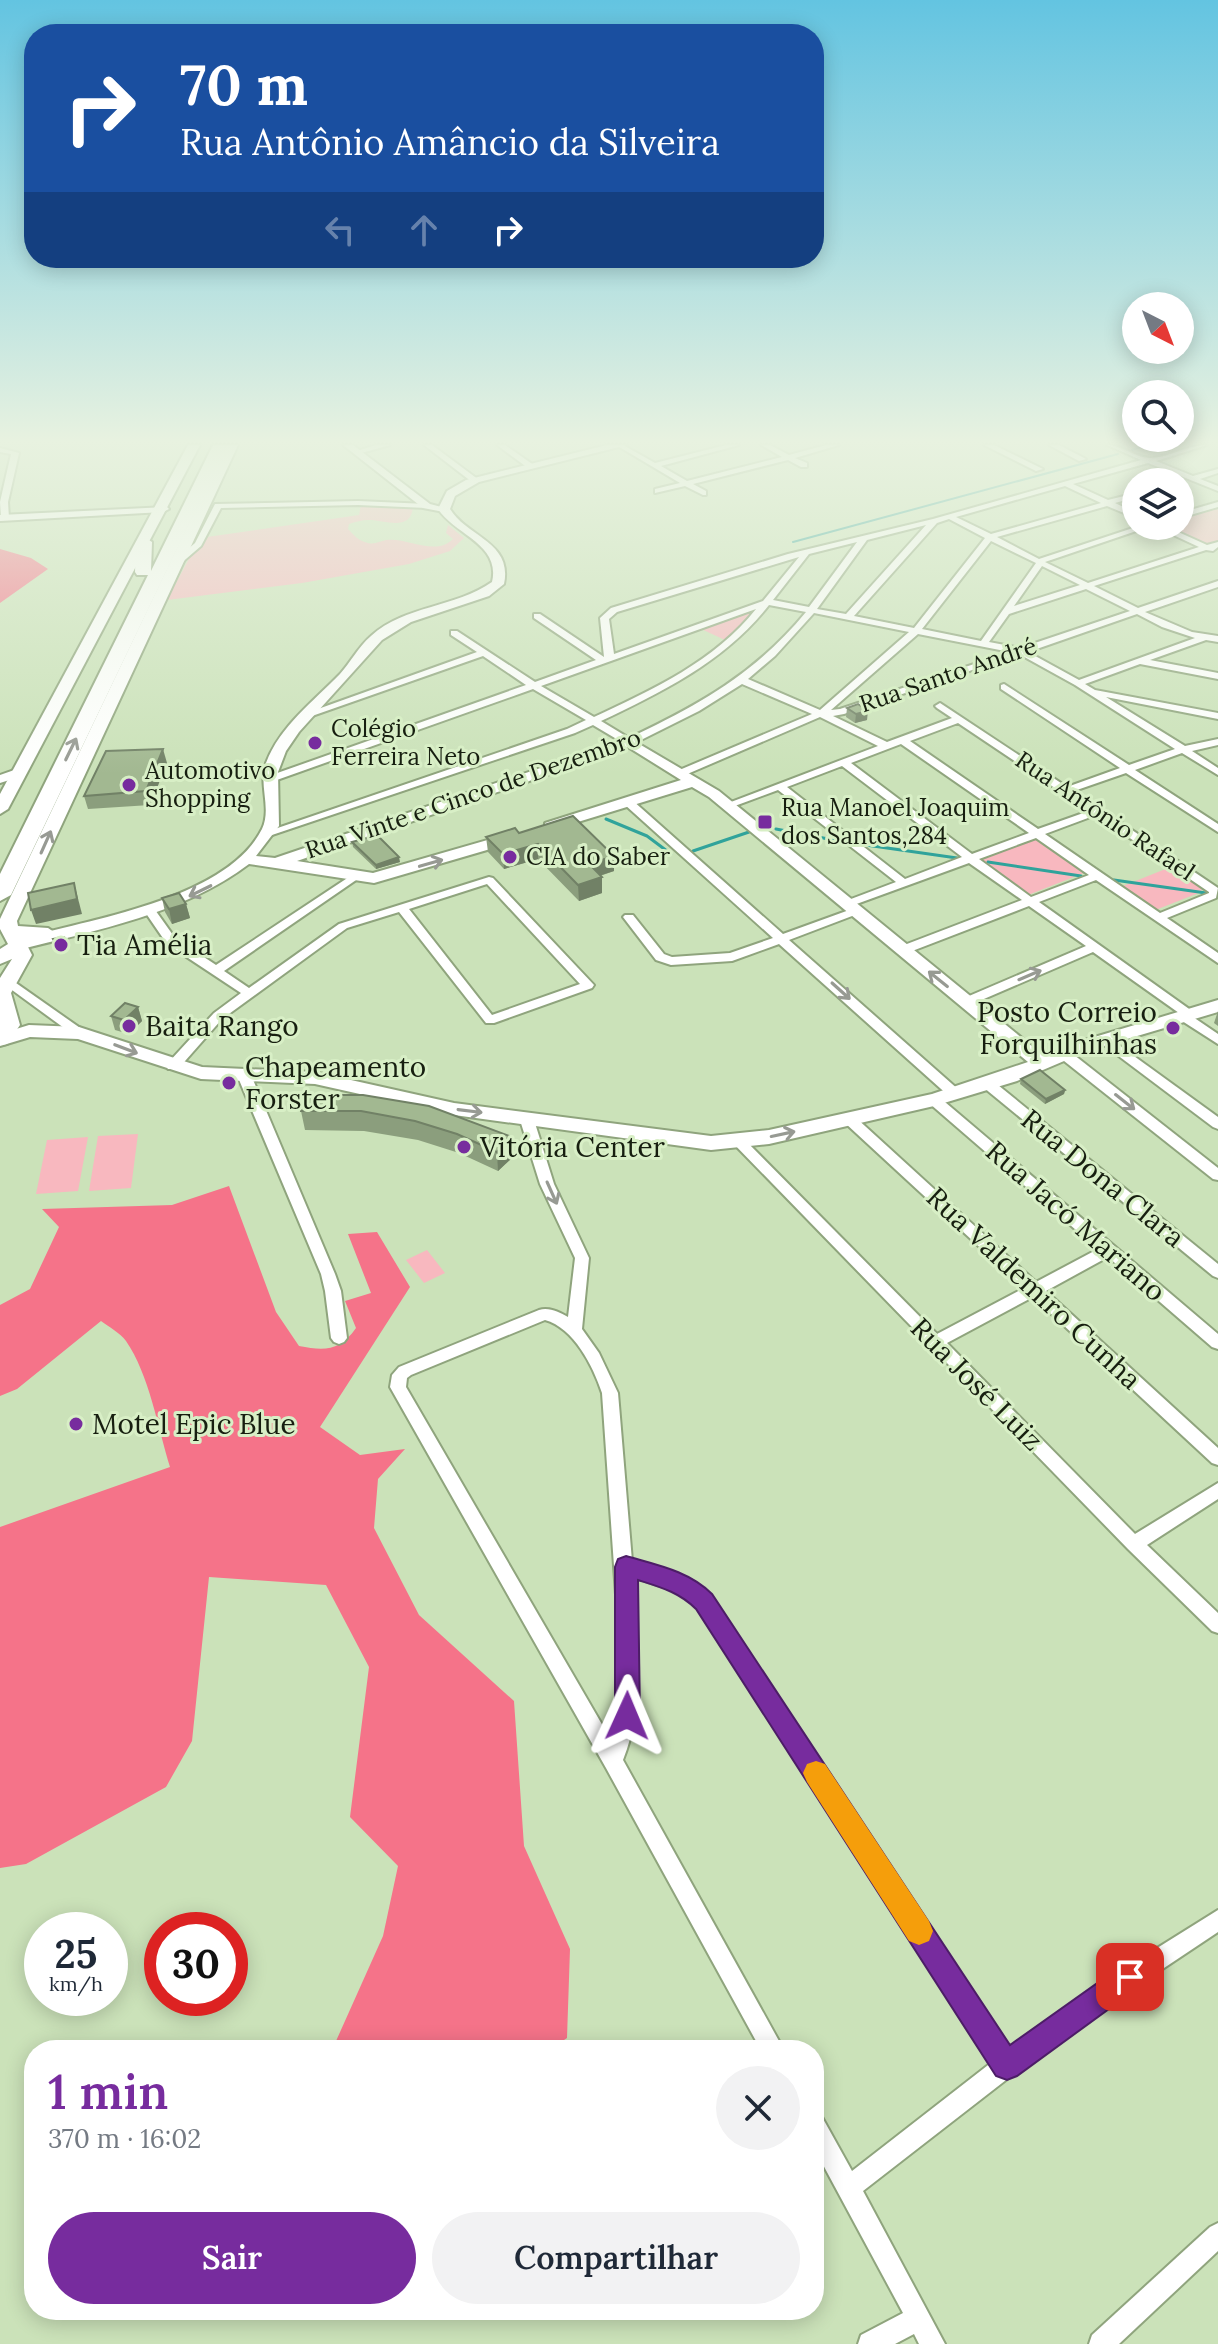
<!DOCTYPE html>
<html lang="pt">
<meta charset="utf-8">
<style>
body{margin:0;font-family:Lora,serif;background:#f2f2f3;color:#1f2937;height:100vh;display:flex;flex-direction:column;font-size:30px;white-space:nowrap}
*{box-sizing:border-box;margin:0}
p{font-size:26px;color:#747a83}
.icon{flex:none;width:44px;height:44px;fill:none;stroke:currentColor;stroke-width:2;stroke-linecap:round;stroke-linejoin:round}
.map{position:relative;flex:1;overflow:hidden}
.sheet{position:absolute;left:24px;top:2040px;width:800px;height:280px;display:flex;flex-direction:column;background:#fff;border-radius:32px;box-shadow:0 4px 20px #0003}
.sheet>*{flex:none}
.hud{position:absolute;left:24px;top:24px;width:800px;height:244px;border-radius:32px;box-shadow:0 4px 20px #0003;background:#1a4fa0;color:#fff;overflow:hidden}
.needle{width:52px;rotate:138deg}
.fabs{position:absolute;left:1122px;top:292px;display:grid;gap:16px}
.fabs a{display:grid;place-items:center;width:72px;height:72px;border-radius:50%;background:#fff;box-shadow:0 4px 20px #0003;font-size:40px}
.speed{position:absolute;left:24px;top:1912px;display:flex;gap:16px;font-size:40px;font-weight:700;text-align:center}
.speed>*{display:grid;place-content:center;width:104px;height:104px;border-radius:50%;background:#fff;box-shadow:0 4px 20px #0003;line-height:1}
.speed small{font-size:20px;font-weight:400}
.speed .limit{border:12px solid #d22;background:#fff;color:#111}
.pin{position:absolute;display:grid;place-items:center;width:68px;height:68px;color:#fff;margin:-34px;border-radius:16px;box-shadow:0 4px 12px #0006}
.me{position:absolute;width:88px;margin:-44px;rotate:1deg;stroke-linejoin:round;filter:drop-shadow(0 0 6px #0008)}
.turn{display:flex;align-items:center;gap:28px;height:168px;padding:0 24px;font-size:36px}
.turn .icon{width:104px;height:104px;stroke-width:2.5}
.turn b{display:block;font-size:56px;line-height:68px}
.lanes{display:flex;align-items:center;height:76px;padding:0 24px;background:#0003;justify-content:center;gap:40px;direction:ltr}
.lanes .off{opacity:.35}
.round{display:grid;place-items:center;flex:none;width:84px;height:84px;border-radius:42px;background:#f2f2f3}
.head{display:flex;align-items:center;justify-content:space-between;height:136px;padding:0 24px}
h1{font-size:48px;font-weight:600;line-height:60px;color:#772c9e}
.action{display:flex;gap:16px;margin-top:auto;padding:16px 24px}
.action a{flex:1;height:92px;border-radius:48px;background:#772c9e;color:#fff;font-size:32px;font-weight:600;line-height:92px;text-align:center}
.action a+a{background:#f2f2f3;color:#1f2937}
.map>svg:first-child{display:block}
</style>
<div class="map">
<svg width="1218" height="2344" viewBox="0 0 1218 2344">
<rect width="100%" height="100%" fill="#cbe2b9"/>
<g fill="#f8b8bf">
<path d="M361 505 413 507C411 532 385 520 369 520 362 520 355 522 349 524L348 529C354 535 358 541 368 543 375 545 380 541 386 540 408 537 435 557 453 539L446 533 448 525 464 538 450 551 409 564 302 583 167 600 200 538 359 515Z"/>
<polygon points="1212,507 1218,510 1218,541 1205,545 1162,526 1180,526 1180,518"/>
<polygon points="760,606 725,640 699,628"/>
<polygon points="1034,839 1084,873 1028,895 979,859"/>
<polygon points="1173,866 1202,885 1201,892 1153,911 1118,888"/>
<polygon points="138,1134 131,1188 89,1191 98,1136"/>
<polygon points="88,1137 78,1191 36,1194 47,1140"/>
<polygon points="427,1250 445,1273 424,1283 406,1260"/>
</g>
<g fill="#f57389">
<polygon points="0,549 31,558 48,569 0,603"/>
<path d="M229 1186 276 1312 299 1346C325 1351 340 1351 356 1328L345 1301 371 1293 348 1234 377 1232 410 1287 320 1427 360 1455 405 1449 378 1479 374 1528 419 1615 514 1701 524 1846 570 1949 567 2038 549 2050H332L383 1936 398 1866 350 1817 369 1667 326 1585 209 1577 192 1741 166 1787 26 1864 0 1868V1527L170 1467C158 1428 149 1374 126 1341 120 1333 109 1327 101 1321L17 1389 0 1396V1305L30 1289 59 1227 42 1209 172 1205Z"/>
</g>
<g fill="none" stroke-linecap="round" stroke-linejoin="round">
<g stroke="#30a39b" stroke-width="2">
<polyline points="1132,450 1148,445"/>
<polyline points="793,542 1118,454"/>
</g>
<g stroke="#30a39b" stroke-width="3">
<polyline points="606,819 647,836 671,854"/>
<polyline points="776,829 839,841"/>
<polyline points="866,845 957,858"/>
<polyline points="693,851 749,832"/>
<polyline points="988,862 1081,876"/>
<polyline points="1114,880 1206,893"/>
</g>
<g stroke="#8fa47d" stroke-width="4">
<g id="minor">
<polygon points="376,445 390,445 358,454 354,452"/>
<polygon points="424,445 432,445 479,480 472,482"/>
<polygon points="497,445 505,445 535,466 528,468"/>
<polygon points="616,445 623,445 655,463 726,445 739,445 661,466 687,481 782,457 761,445 770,445 789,455 826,445 839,445 795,458 807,463 807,467 801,467 788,460 693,484 706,491 706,495 703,495 685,486 655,493 655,489 680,483"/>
<polygon points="984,445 994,445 1043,469 1036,471"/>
<polygon points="1049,445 1059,445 1086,459 1079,461"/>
<path d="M1107 445C1122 445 1136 458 1150 458 1168 458 1187 445 1207 445L1156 461 1193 476 1218 469V473L1200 479 1218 486V491L1148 463 1073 484 1108 500 1136 493V497L1115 503 1136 513V518L1107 506 997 537 1039 559 1139 526H1151L1045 562 1088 583 1199 547 1154 526H1165L1207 545 1218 542V547L1213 551 1206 550 1094 586 1138 608 1218 581V587L1145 612 1192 632 1218 636V642L1206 640 1150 660 1218 673V679L1140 664 1085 684 1095 690 1218 713V719L1106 697 1185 746 1218 739V745L1192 751 1218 768V775L1182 753 1135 770 1218 824V832L1126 773 1074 791 1218 888 1216 898 1167 918 1218 953V963L1096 880 1039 902 1192 1011 1194 1014 1193 1017 1218 1034V1044L1179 1019 1177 1016 1179 1013 1093 952 970 1005H962L960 1002 962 999 1086 946 1029 906 907 953H899V947L1022 900 969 863 851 906H843V902L896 882 778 790 732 807 728 808 723 805 878 746 820 717 685 775H677V771L812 714 742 684 699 711 633 744H625L593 725 575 733 272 835 268 836 263 833 567 729 586 720 533 689 274 781H266V777L526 685 483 656 312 716 304 714 477 652 451 635V631H457L535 682 596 660 534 618V614H540L604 657 600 618 611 608 788 554 933 519 1141 460ZM1065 486 1101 503 991 534 956 517ZM949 519 985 538 914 628 854 616 937 523ZM926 525 846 614 817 609 867 540ZM991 541 1036 563 981 641 922 629ZM857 542 809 607 773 600 809 554ZM799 557 763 601 614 654 609 619 617 612ZM1042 566 1080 585 1014 606ZM1086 589 1130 611 1020 648 989 642 1009 614ZM769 605 806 612C756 673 699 705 629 738L601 721C664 691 725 661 769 605ZM756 609C715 661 652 690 594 717L541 686ZM814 613 909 632 820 710 748 679 775 656ZM1137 614 1162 627 1195 638 1079 680 1028 652ZM918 634 1010 652 840 709 831 710ZM1019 654 1075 685 1175 749 1129 765 1004 684 1001 685V689L1120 768 1067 787 940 703 935 706 937 708 952 718 887 742 833 716 844 714ZM958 723 1089 811 1038 829 910 741ZM901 744 1029 833 972 854 851 763ZM842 766 962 857 905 879 787 787ZM1096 815 1209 892V893L1160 913 1045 834ZM1036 838 1089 875 1031 897 979 859Z"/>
<polygon points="0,448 19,453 8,502 9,518 5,520 1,518 0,502 11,454 0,452"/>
<polygon points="358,501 427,504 431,506 427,508 358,505 221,508 201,546 179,565 172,563 195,543 215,504"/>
<polygon points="1218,502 1218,507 1180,518 1180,513"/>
<polygon points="628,799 632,800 783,934 852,909 860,909 860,913 789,940 960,1091 962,1094 960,1097 950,1097 779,944 732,961 671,965 656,960 623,917 625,915 633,915 664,954 672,957 730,953 773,938 624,804 623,802"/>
<path d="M355 873 359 874V878L224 971 249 988 339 924 489 877 493 878 594 985 592 988 494 1023H486L399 912 347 928 222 1019 178 1069H168L166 1066 168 1063 214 1013 241 993 167 944 143 909 145 907H153L175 938 216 965ZM487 884 580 984 492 1015 409 909Z"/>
<polygon points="16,983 83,1030 85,1033 83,1036 75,1036 12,990 10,987 12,984"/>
<polygon points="1105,1035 1218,1117 1218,1129 1213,1127 1100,1042 1099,1039 1100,1036"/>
<polygon points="1064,1050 1069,1051 1218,1168 1218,1180 1213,1179 1059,1057 1058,1054"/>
<polygon points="244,1071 251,1075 335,1274 341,1291 347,1338 344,1342 339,1344 334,1342 331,1338 325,1291 321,1274 237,1075"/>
<polygon points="988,1080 993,1081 1218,1264 1218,1278 1213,1276 983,1087 981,1084"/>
<polygon points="934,1096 939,1097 1218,1334 1218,1349 1212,1347 1108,1257 1046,1291 1218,1448 1218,1465 1212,1463 1033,1297 947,1343 1135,1534 1218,1483 1218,1499 1147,1545 1218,1613 1218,1633 1212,1631 1128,1549 731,1141 738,1136 743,1138 937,1334 1024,1288 844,1122 842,1119 844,1116 854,1116 1036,1282 1098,1249 929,1103 927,1100"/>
<path d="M527 1115 534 1120 554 1184 589 1258 582 1329 599 1353 618 1393 632 1561 691 1580 710 1596 1010 2049 1106 1980 1218 1910V1932L1122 1996 1015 2073 863 2191 945 2344H919L914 2334 895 2344H858L861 2335 903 2313 814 2148V2114L822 2117 852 2171 992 2062 698 1608 679 1592 633 1577C637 1637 646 1703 623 1760L784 2050H761L606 1768 390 1387 392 1375 399 1367 539 1310C549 1307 559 1312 568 1317L575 1258 540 1184 520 1120ZM545 1320C574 1328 593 1366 602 1393L617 1609 618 1702 611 1740 406 1387 407 1378 411 1375Z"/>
<polygon points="1218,2223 1218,2251 1119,2344 1089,2344 1092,2335 1210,2227"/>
</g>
</g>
<g stroke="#8fa47d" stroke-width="4">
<g id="tertiary">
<polygon points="343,445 353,445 430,504 449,509 444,512 423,508"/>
<polygon points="20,768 25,769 25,775 0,783 0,775"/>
</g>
</g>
<g stroke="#8fa47d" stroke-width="4">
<g id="secondary">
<path d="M607 445H627L479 482 455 496 450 509C467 537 513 542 504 584L489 596 411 622 382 640 299 732 286 751 278 772 279 826 256 856 275 858 629 738 719 791 1044 1056 1078 1042 1218 1000V1012L1090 1050 1017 1081 934 1106 769 1144 711 1150 454 1115 315 1084 201 1079 78 1039 30 1037 0 1046V1034L29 1025 79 1027 202 1067 315 1072 454 1103 711 1136 769 1130 932 1094 1028 1062 709 797 692 787 555 829H545V823L681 780 628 747 297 861 373 873 512 833 520 838 518 841 374 883 249 864C183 914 97 930 18 950L10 945 12 941C83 920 226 901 262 829 272 808 258 784 266 763 280 726 314 701 340 674 351 662 358 647 371 636 405 605 455 608 492 582 501 544 455 535 438 509L447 491 466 480Z"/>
<polygon points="167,507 169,509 163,512 0,521 0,515"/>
</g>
</g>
<g stroke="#8fa47d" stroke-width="4">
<g id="primary">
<polygon points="188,445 200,445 8,809 0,814 0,794"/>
<polygon points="226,445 238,445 17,921 18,926 48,928 57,934 48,940 24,939 32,955 11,993 20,1025 7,1044 0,1045 0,978 12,959 0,964 0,949 8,944 0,929 0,919"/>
</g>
</g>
<g stroke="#8fa47d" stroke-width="4">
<polygon id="motorway" points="213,445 227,445 11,895 0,901 0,874 148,575 137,575 135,572 136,542 144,537 152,542 151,571"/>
</g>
<use href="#minor" fill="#fff" fill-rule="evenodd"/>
<use href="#tertiary" fill="#fff" fill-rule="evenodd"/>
<use href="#secondary" fill="#fff" fill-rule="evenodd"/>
<use href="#primary" fill="#fff" fill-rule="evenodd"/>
<use href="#motorway" fill="#fff" fill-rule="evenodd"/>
</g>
<g fill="#8b9e7d">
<polygon points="847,708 867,720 855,723 846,717"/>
<polygon points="167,763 150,805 88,809 84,796"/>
<polygon points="519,833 614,856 614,871 600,876 602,877 602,893 579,901 538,859 504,869 488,852 486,837"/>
<polygon points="352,842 400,862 376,869 353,847"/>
<polygon points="162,898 186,904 190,918 172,924 165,912"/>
<polygon points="138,1007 142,1021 129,1034 115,1030 111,1016"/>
<polygon points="1218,1011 1218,1026 1214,1023"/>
<polygon points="1021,1079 1065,1090 1064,1094 1045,1104 1020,1084"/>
<polygon points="363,1095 513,1157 498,1171 459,1153 418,1140 364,1131 305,1130 301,1111"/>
</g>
<g fill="#718166">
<polygon points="868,711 867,720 855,723 856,714"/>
<polygon points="163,749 167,763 150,805 146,791"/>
<polygon points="538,844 538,859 504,869 503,854"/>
<polygon points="614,856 614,871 589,879 589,864"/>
<polygon points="399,857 400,862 376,869 376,865"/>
<polygon points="602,877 602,893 579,901 578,885"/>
<polygon points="74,883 82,914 36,924 31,910"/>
<polygon points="186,904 190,918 172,924 169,909"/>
<polygon points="68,942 69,947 59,951 57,946"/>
<polygon points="138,1007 142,1021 129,1034 124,1020"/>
<polygon points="1065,1090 1064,1094 1045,1104 1046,1099"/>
<polygon points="512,1137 513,1157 498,1171 497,1152"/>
</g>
<g fill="#a2b891" stroke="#718166" stroke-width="2">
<polygon points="858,704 868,711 856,714 847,708"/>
<polygon points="163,749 146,791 84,796 106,751"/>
<polygon points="573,816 614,856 589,864 602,877 578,885 538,844 503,854 486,837 515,828 519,833"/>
<polygon points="377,835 399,857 376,865 352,842"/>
<polygon points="74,883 77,899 31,910 28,893"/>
<polygon points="179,893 186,904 169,909 162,898"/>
<polygon points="64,937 68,942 57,946 53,939"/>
<polygon points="125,1003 138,1007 124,1020 111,1016"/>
<polygon points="1040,1070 1065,1090 1046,1099 1021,1079"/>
<polygon points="300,1095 363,1095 429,1106 512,1137 497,1152 457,1134 415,1121 361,1111 301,1111"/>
</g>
<defs><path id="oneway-shaft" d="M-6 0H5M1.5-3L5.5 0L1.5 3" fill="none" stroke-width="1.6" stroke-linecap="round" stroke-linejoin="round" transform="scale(2)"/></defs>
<g stroke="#979a93">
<use href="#oneway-shaft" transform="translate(71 749) rotate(-64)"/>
<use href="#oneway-shaft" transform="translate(46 842) rotate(-66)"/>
<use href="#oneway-shaft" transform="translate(431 863) rotate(-16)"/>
<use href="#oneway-shaft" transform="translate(200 891) rotate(154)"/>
<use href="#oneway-shaft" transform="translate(1030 975) rotate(-23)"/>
<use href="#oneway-shaft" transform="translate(938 979) rotate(-141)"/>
<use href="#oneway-shaft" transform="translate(841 991) rotate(42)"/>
<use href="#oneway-shaft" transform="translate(126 1049) rotate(21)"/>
<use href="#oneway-shaft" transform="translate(1125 1102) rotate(38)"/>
<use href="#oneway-shaft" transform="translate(470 1111) rotate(7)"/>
<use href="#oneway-shaft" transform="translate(783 1134) rotate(-12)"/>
<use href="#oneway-shaft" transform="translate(552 1193) rotate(66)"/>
</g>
<linearGradient id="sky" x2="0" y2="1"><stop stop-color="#63c4e1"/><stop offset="0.57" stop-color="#e8f2e0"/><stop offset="1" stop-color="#e8f2e0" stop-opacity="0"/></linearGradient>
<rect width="1218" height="774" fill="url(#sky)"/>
<path fill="#772c9e" stroke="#4d1d67" stroke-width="2" d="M626 1556C657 1565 689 1571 712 1594L1010 2045 1120 1967 1130 1963 1139 1967 1144 1977 1139 1987 1017 2076 1007 2080 996 2076 696 1609C679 1592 660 1587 638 1580L640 1716 636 1725 627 1728 619 1725 615 1716V1567L618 1559Z"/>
<polygon fill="#f59e0b" points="816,1761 825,1764 929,1921 933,1931 929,1941 919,1945 909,1941 807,1782 803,1773 807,1764"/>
<g fill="#772c9e" stroke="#d8efc6" stroke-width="3">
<circle cx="315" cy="743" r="8"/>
<circle cx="129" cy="785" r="8"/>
<rect x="757" y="814" width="16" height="16" rx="4"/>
<circle cx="510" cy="857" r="8"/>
<circle cx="61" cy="945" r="8"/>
<circle cx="129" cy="1026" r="8"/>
<circle cx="1173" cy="1028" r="8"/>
<circle cx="229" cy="1083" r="8"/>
<circle cx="464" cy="1147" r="8"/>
<circle cx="76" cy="1424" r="8"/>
</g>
<g text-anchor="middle" stroke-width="6" stroke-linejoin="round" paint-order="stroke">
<g font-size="24" fill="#171f10" stroke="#d8efc6">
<text transform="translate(948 675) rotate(-19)" y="8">Rua Santo André</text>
<text transform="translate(473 794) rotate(-19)" y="8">Rua Vinte e Cinco de Dezembro</text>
<text transform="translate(1105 816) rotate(34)" y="8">Rua Antônio Rafael</text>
</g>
<g font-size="24" fill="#171f10" stroke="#d8efc6" text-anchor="start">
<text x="331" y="737">Colégio<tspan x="331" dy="28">Ferreira Neto</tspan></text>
<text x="145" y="779">Automotivo<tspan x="145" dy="28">Shopping</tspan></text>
<text x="781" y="816">Rua Manoel Joaquim<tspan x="781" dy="28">dos Santos,284</tspan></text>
<text x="526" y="865">CIA do Saber</text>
</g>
<g font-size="28" fill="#171f10" stroke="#d8efc6" text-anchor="start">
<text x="77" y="955">Tia Amélia</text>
<text x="1157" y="1022" text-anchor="end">Posto Correio<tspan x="1157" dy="32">Forquilhinhas</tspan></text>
<text x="145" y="1036">Baita Rango</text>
<text x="245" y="1077">Chapeamento<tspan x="245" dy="32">Forster</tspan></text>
<text x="480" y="1157">Vitória Center</text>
<text x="92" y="1434">Motel Epic Blue</text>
</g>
<g font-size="28" fill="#171f10" stroke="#d8efc6">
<text transform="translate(1103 1178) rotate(39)" y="10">Rua Dona Clara</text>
<text transform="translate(1076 1221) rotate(41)" y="10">Rua Jacó Mariano</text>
<text transform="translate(1034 1288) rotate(43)" y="10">Rua Valdemiro Cunha</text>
<text transform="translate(977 1384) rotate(45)" y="10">Rua José Luiz</text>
</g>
</g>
</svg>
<div class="fabs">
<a><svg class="needle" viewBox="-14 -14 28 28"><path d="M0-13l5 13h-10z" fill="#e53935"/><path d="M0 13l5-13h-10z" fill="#747a83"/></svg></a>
<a><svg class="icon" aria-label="search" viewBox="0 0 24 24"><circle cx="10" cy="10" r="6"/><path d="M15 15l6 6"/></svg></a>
<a><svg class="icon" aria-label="layers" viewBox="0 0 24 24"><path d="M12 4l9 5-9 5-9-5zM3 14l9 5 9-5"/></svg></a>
</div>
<div class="speed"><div>25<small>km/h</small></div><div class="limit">30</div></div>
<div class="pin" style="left:1130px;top:1977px;background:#d93025"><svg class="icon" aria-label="arrive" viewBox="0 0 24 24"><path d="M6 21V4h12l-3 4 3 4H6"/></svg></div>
<svg class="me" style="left:627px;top:1716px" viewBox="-20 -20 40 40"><path d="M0-17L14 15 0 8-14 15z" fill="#772c9e" stroke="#fff" stroke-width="4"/></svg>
<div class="hud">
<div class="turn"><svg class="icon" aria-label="right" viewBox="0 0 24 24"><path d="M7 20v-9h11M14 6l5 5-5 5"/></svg><div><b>70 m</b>Rua Antônio Amâncio da Silveira</div></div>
<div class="lanes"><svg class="icon off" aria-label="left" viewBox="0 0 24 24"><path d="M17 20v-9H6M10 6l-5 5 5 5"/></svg><svg class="icon off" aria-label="ahead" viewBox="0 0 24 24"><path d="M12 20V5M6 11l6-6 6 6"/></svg><svg class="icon" aria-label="right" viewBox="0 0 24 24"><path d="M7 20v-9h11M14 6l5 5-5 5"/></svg></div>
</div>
<section class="sheet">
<div class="head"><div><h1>1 min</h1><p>370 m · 16:02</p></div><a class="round"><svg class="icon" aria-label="close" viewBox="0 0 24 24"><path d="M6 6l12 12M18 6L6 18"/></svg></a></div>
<div class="action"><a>Sair</a><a>Compartilhar</a></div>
</section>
</div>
